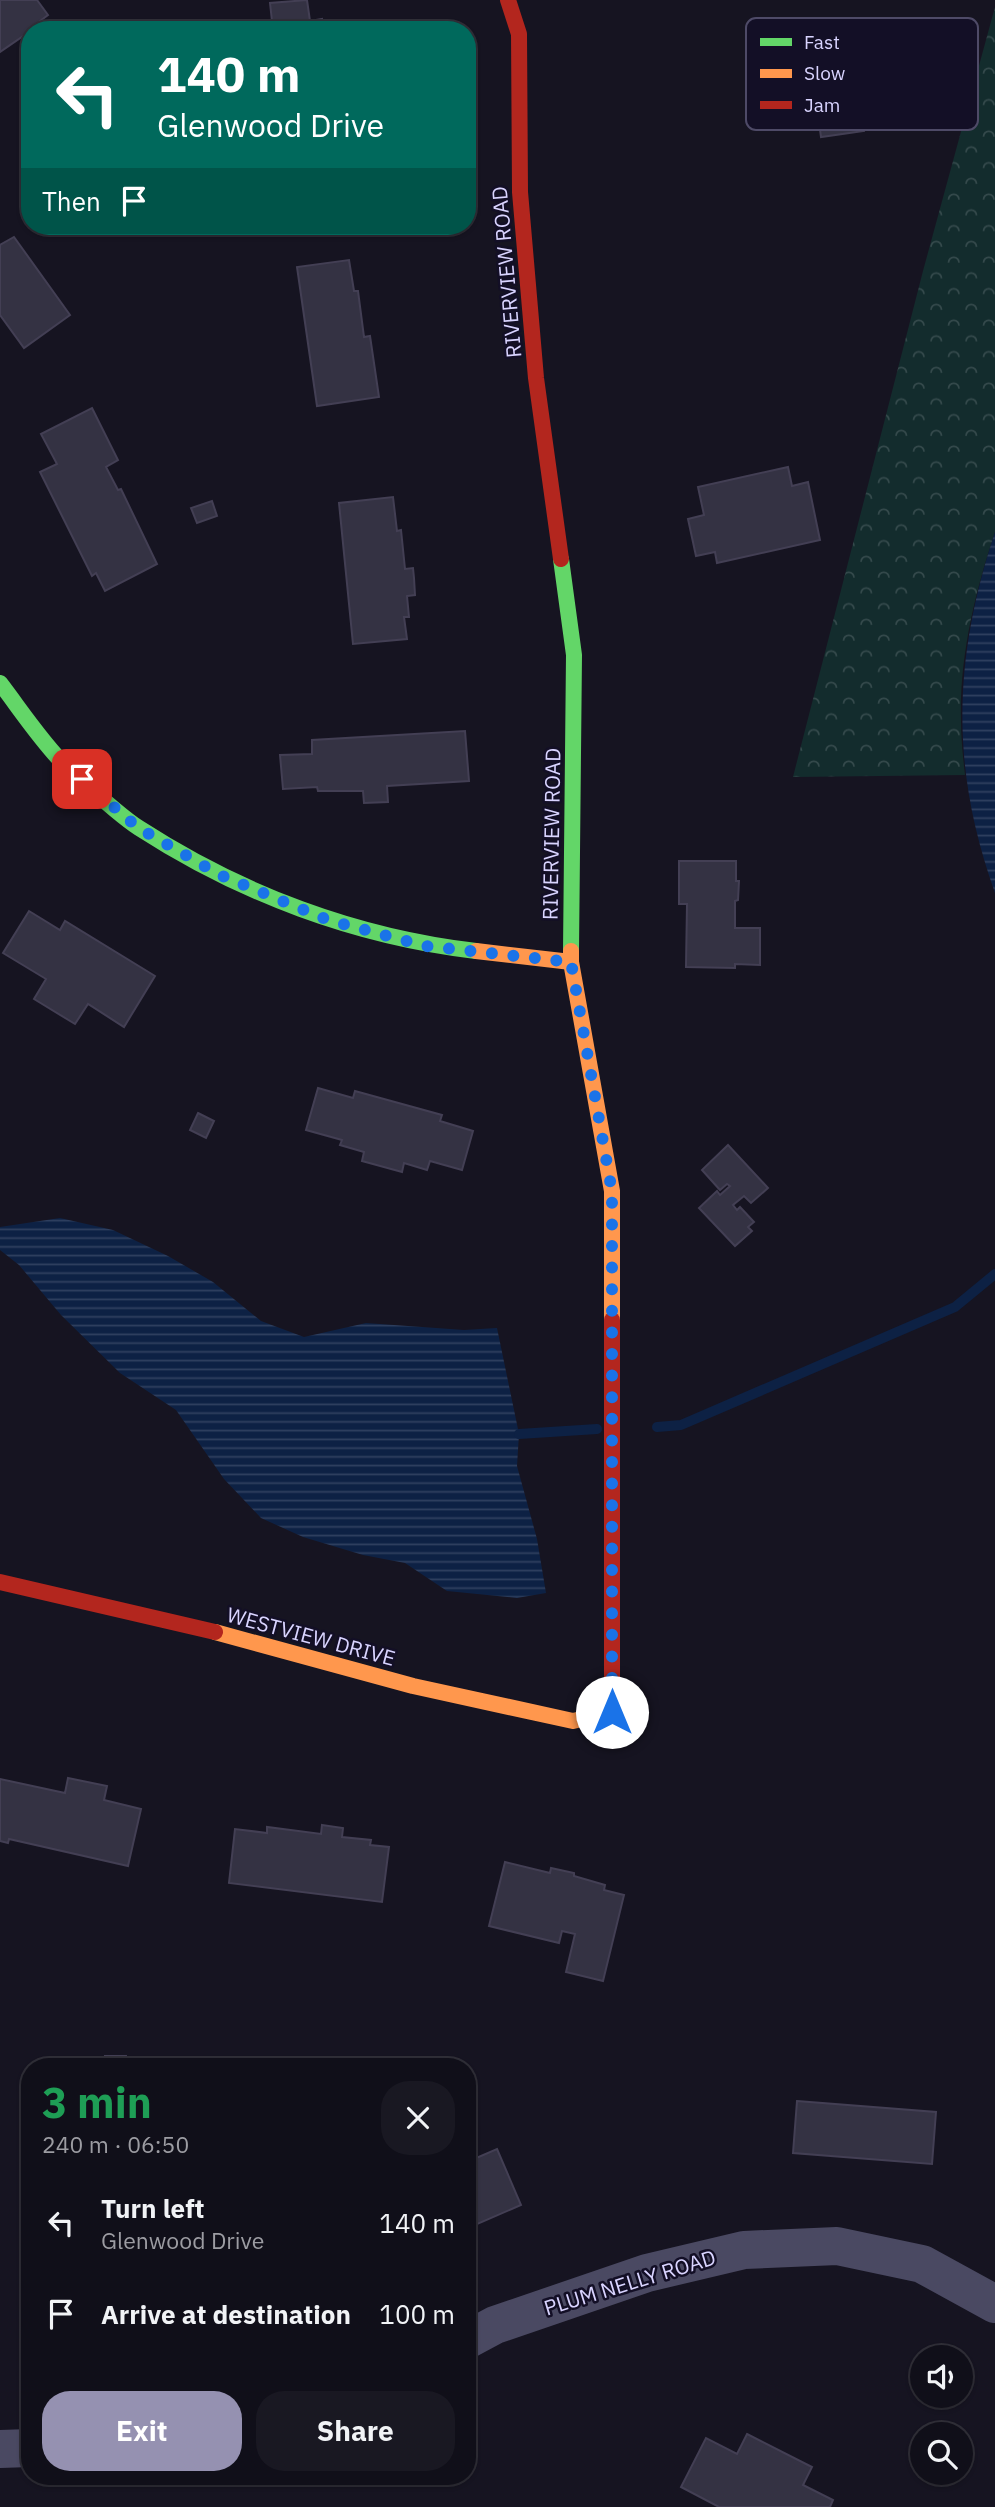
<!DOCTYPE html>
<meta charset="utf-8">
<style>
body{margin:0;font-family:"IBM Plex Sans",sans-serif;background:#191822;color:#f1f3f6;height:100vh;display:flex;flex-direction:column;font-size:26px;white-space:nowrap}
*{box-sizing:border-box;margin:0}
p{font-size:23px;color:#9c9ca2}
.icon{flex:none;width:38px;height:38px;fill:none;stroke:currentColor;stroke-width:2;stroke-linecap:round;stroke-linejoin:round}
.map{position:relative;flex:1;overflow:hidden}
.details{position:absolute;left:21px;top:2058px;width:455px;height:427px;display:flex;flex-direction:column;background:#100f19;border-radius:28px;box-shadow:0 2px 5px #0004,0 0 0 2px #302f38}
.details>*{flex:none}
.banner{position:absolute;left:21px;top:21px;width:455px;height:214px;border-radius:28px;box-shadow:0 2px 5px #0004,0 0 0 2px #302f38;background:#00695c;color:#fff;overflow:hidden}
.controls{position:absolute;left:910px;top:2345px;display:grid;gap:14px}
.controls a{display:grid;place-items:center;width:63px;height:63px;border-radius:50%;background:#100f19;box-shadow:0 2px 5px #0004,0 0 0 2px #302f38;font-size:35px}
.pin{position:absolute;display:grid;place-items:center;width:60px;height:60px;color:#fff;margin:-30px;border-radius:14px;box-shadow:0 4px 10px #0006}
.me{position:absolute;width:77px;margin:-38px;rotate:0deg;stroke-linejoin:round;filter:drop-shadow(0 0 5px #0008)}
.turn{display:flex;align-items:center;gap:24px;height:147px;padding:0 21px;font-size:32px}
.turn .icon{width:91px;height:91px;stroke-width:2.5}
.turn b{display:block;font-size:49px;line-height:60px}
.then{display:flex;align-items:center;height:66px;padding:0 21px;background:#0003;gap:14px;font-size:26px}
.round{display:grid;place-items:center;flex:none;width:74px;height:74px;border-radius:28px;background:#191822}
.summary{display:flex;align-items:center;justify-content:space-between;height:119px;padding:0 21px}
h1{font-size:42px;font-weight:700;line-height:52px;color:#1e9e55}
.primary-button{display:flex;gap:14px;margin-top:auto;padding:14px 21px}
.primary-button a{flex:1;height:80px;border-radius:28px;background:#9591b1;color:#fff;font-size:28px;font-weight:700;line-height:80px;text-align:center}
.primary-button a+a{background:#191822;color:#f1f3f6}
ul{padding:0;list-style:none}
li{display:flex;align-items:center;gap:21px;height:91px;padding:0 21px}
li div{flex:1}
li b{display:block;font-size:26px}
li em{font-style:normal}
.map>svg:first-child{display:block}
</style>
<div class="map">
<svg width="995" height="2507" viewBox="0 0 995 2507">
<defs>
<pattern id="forest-crowns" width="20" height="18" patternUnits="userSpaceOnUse" patternTransform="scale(1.75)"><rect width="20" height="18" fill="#132c2d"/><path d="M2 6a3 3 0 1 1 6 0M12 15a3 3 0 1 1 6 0" fill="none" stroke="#354a4c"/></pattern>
<pattern id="water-rules" width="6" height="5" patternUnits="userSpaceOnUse" patternTransform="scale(1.75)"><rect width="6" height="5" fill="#0d2144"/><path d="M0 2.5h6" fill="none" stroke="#304060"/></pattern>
</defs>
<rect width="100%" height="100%" fill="#161421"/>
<path fill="url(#forest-crowns)" d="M995 7V532C975 592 959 658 961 722 961 739 963 757 965 775L793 777 923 271Z"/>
<g fill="url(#water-rules)">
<path d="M995 532V893C950 767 953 659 995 532Z"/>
<polygon points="60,1218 113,1230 168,1256 213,1282 261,1321 304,1337 366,1323 464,1330 497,1328 519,1434 517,1466 537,1539 546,1593 517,1598 447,1591 405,1563 363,1555 303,1537 261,1518 224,1479 176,1410 120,1373 61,1315 19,1265 0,1250 0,1227"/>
</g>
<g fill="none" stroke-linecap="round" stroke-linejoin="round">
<g stroke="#0d2144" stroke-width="10">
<polyline points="657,1427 681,1425 955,1307 995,1274"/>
<polyline points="519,1434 597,1429"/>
</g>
</g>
<g fill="#343243" stroke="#433f54" stroke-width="2">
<polygon points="0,0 37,0 48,15 40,21 42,23 0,52"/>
<polygon points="307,0 310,21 322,19 323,30 273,30 270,3"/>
<polygon points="856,32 859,62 870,60 875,99 860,101 864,131 821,137 817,108 806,109 801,68 812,67 808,39"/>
<polygon points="14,237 70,315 24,348 0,315 0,245"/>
<polygon points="349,260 354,291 358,291 364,337 370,336 379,397 317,406 297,267"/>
<polygon points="92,408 118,460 106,467 118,490 121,489 157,564 105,591 96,573 92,576 40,472 57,464 41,434"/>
<polygon points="788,467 792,486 808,482 820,540 717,563 715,552 696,556 688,519 704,515 698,487"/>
<polygon points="393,497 397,531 401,530 405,569 413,568 414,578 415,595 407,596 409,617 404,617 407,639 353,644 339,503"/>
<polygon points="212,501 217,516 197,523 191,508"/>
<polygon points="465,731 469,781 387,786 388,802 364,803 363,791 318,791 317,787 283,789 280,755 312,754 312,740"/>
<polygon points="679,861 736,861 736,881 739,881 738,900 735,901 735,928 760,928 760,965 735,964 735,968 686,967 687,904 679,904"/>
<polygon points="29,911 60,930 65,921 155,976 124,1027 88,1004 75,1024 34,999 46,979 3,953"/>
<polygon points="318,1088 353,1098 355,1091 442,1115 440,1121 473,1131 462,1170 430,1161 427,1170 404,1163 402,1172 362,1161 364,1152 340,1145 342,1140 306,1130"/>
<polygon points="198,1113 214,1121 206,1138 190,1130"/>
<polygon points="728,1145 768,1188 751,1203 744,1196 733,1205 737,1210 740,1207 754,1222 748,1227 752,1231 735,1246 699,1208 717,1191 720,1195 730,1186 727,1184 720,1190 702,1170"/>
<polygon points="68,1778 107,1786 104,1800 141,1809 128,1866 9,1839 8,1843 0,1841 0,1779 65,1793"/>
<polygon points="322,1825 343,1828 342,1837 371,1840 370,1845 389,1847 382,1902 229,1883 235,1829 267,1833 267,1827 321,1834"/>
<polygon points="505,1862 550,1873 551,1868 574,1873 574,1876 605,1885 604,1890 624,1895 603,1981 566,1972 575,1934 562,1931 559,1943 489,1926"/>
<polygon points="105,2056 126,2056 127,2067 106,2067"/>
<polygon points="797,2101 936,2112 932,2164 793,2153"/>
<polygon points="497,2149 521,2205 475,2225 473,2219 467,2221 467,2162"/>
<polygon points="747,2434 812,2467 803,2485 833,2500 830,2507 719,2507 681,2487 706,2438 737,2454"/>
</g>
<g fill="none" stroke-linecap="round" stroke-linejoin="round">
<g stroke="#4a4962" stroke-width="38">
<polyline points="467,2340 495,2325 647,2273 744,2250 837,2246 922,2264 995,2304"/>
<polyline points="0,2449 30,2448"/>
</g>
<g stroke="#63d668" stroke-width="16">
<polyline points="561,559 574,655 571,951"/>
<path d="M0 683C20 709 43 744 66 766 87 785 116 813 139 828 241 894 356 937 476 951"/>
</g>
<g stroke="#ff974d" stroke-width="16">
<polyline points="476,951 571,962"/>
<polyline points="571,951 571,962 612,1191 612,1320"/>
<polyline points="215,1632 413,1686 573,1721 612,1712 612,1690"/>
</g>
<g stroke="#b3261e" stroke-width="16">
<polyline points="508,0 519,34 520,192 536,378 561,559"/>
<polyline points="612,1320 612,1690"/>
<polyline points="0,1582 215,1632"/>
</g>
</g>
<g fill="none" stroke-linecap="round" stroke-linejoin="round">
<polyline stroke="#1a73e8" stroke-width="12" stroke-dasharray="0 21.6" points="82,779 137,827 220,875 328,920 425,946 571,962 612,1192 612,1712"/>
</g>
<g text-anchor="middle" stroke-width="5" stroke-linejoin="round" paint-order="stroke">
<g font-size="21" fill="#d9d4ff" stroke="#130f26">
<text transform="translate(507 272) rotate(-95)" y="7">RIVERVIEW ROAD</text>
<text transform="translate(552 834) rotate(-89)" y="7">RIVERVIEW ROAD</text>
<text transform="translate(311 1637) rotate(15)" y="7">WESTVIEW DRIVE</text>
<text transform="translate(630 2283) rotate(-17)" y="7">PLUM NELLY ROAD</text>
</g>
</g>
<rect x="746" y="18" width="232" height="112" rx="10" fill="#130f26" stroke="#4e4a67" stroke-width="2"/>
<rect x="760" y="38" width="32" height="8" fill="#63d668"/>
<rect x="760" y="69" width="32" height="9" fill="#ff974d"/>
<rect x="760" y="101" width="32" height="8" fill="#b3261e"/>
<g font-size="19" fill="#d9d4ff">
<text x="804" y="49">Fast</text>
<text x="804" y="80">Slow</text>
<text x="804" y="112">Jam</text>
</g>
</svg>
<div class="controls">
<a><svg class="icon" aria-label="sound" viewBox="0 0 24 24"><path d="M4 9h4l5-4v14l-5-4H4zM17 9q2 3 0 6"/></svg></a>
<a><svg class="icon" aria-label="search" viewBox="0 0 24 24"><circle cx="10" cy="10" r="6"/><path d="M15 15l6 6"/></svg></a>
</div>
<div class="pin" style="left:82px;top:779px;background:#d93025"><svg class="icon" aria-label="arrive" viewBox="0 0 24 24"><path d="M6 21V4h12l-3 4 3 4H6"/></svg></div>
<svg class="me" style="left:612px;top:1712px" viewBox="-20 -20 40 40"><circle r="19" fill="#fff"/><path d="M0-13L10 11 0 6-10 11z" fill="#1a73e8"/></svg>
<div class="banner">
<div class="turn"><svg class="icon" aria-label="left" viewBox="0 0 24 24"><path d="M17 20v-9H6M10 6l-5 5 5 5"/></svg><div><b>140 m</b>Glenwood Drive</div></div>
<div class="then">Then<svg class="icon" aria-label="arrive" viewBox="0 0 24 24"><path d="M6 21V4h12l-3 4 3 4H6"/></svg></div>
</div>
<section class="details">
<div class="summary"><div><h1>3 min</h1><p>240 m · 06:50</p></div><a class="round"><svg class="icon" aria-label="close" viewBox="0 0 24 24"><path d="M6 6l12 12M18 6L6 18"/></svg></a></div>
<ul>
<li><svg class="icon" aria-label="left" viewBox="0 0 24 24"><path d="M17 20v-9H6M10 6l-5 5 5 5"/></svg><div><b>Turn left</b><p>Glenwood Drive</p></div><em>140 m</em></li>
<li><svg class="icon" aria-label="arrive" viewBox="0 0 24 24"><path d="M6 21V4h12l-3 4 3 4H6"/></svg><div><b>Arrive at destination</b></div><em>100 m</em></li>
</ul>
<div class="primary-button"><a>Exit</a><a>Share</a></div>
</section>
</div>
